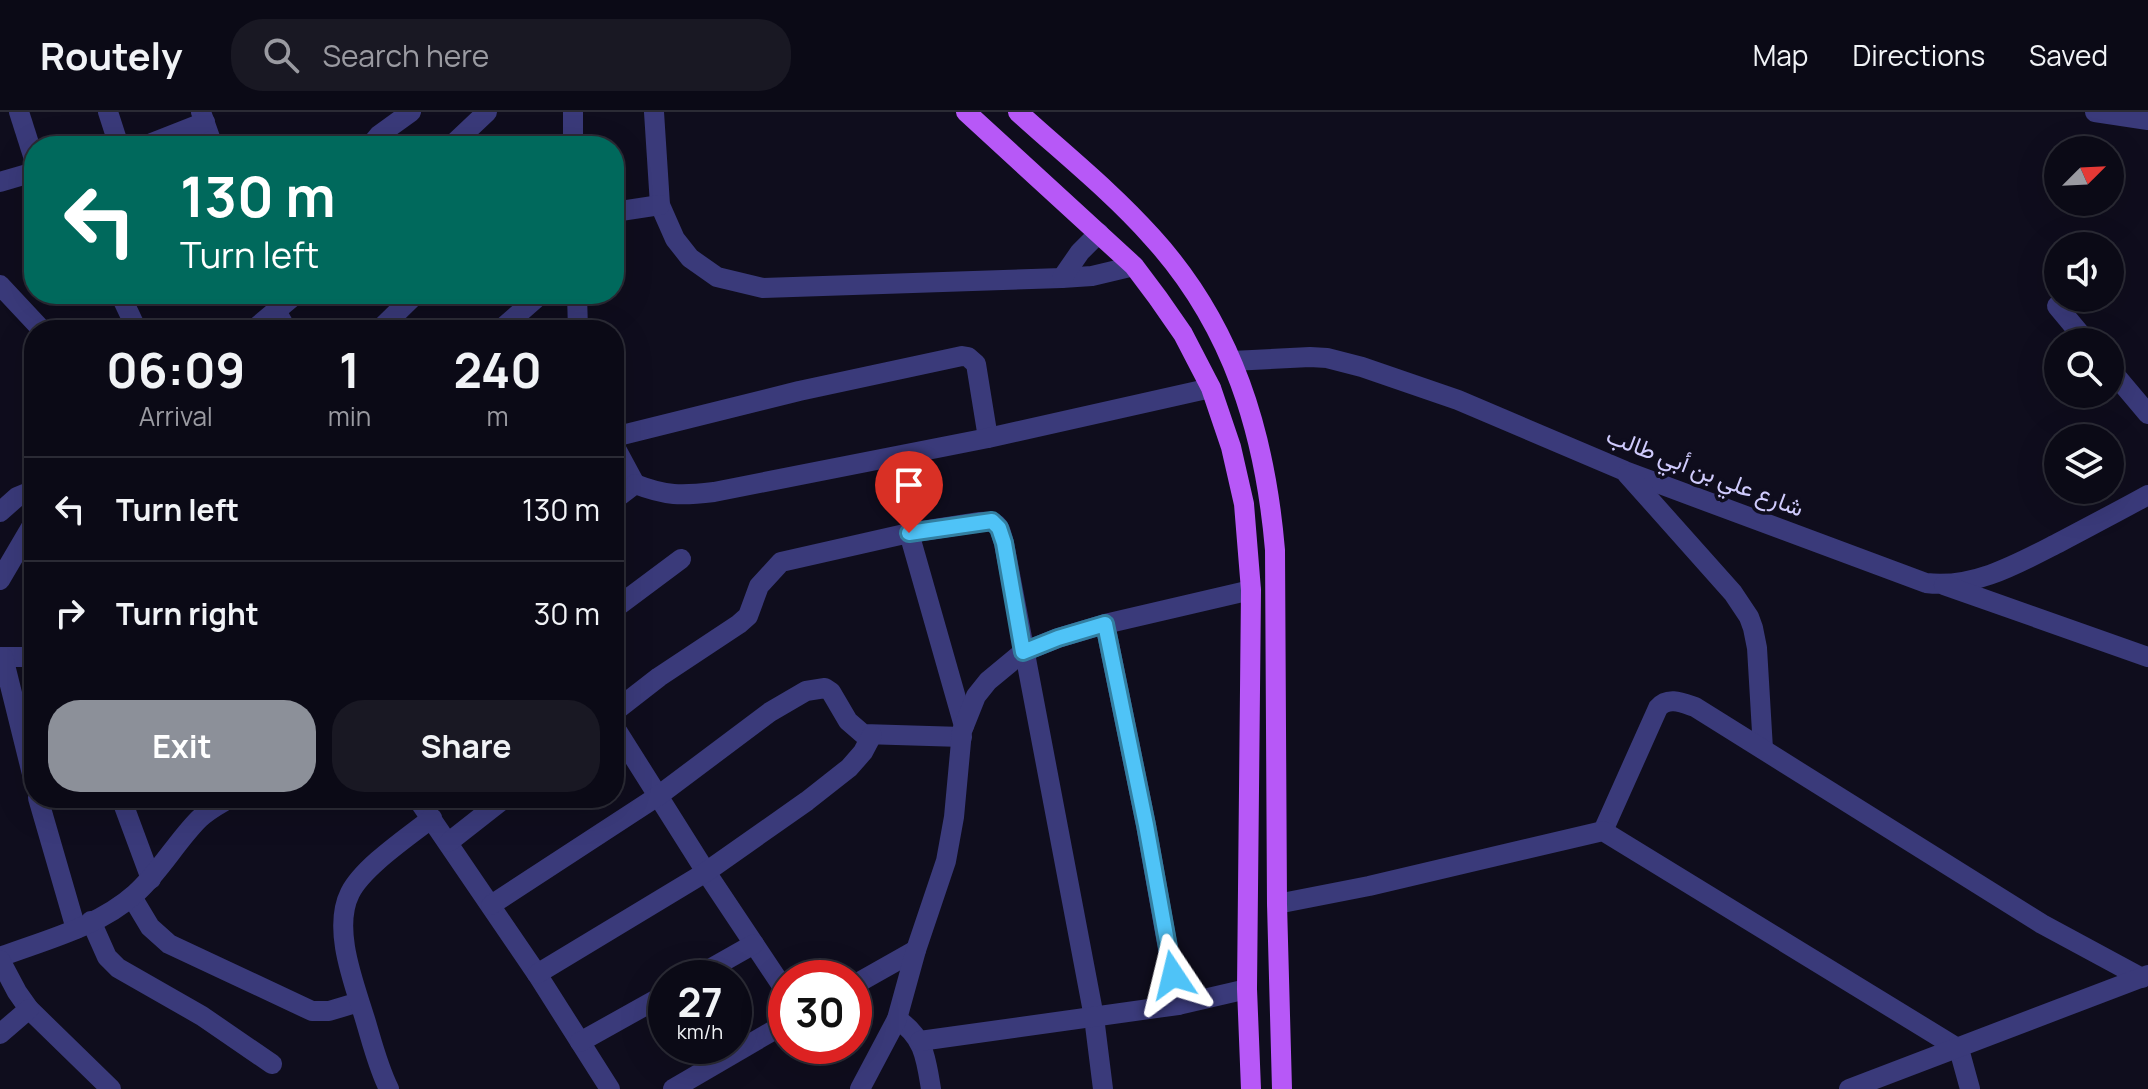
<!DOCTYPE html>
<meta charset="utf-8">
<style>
body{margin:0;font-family:Manrope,Vazirmatn,sans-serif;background:#191823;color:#f1f3f6;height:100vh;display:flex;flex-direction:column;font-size:30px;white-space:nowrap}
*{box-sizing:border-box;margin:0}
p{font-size:26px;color:#9a9aa1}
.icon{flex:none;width:44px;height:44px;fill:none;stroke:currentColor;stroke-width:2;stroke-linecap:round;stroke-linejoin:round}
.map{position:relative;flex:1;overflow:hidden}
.drawer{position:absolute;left:24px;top:208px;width:600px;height:488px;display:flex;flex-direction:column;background:#0b0a16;border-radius:32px;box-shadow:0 8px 32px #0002,0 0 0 2px #2b2b35}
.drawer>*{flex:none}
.banner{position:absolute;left:24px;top:24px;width:600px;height:168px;border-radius:32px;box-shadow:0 8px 32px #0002,0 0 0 2px #2b2b35;background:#00695c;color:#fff;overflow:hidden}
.needle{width:52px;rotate:66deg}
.tools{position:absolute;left:2044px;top:24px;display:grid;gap:16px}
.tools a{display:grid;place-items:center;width:80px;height:80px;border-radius:50%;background:#0b0a16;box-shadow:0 8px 32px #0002,0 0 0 2px #2b2b35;font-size:40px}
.speed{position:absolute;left:648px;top:848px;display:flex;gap:16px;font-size:40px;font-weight:700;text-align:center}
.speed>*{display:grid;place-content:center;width:104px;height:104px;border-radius:50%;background:#0b0a16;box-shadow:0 8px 32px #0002,0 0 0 2px #2b2b35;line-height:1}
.speed small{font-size:20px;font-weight:400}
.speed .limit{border:12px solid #d22;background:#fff;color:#111}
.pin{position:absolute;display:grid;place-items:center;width:68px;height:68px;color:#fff;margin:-82px -34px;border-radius:50% 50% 50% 0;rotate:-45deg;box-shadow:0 0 8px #0007}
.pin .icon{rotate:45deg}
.me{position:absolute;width:88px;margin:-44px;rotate:350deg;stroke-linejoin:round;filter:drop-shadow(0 0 6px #0008)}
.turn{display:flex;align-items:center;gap:28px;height:168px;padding:0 24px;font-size:36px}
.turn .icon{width:104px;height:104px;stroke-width:2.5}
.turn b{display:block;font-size:56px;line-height:68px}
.eta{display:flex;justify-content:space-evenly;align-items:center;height:136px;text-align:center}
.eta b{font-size:48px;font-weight:700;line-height:56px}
.primary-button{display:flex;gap:16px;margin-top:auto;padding:16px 24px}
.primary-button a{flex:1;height:92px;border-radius:32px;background:#8c9099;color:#fff;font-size:32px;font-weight:700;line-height:92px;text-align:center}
.primary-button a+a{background:#191823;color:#f1f3f6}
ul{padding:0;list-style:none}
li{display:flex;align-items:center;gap:24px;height:104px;padding:0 24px;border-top:2px solid #2b2b35}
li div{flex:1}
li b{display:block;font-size:30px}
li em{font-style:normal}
header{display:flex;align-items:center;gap:48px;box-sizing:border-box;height:112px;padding:0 40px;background:#0b0a16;border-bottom:2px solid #2b2b35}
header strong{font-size:38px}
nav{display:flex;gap:44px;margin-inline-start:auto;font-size:28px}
.search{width:560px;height:72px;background:#191823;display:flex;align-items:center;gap:20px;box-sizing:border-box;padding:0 28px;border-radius:32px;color:#9a9aa1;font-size:30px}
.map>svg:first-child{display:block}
</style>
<header>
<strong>Routely</strong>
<div class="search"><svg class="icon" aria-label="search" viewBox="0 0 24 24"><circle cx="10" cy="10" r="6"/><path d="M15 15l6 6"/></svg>Search here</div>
<nav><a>Map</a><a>Directions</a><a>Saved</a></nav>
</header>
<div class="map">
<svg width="2148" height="977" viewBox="0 0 2148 977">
<rect width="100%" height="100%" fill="#0f0d1d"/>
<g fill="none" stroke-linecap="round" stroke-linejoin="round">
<g stroke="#3a3a7a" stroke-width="20">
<polyline points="19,0 34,47"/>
<polyline points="108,0 119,34"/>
<polyline points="201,0 213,34"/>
<polyline points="654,0 660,93 675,127 690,146 717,165 763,176 1062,166 1092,164 1134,154"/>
<polyline points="2095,0 2148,8"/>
<polyline points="144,34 205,10"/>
<polyline points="370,34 379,23 411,0"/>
<polyline points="451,34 487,0"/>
<polyline points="573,34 573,0"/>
<polyline points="0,70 34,60"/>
<polyline points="614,100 660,93"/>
<polyline points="1062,166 1080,140 1099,121"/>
<polyline points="0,173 42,218"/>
<polyline points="120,182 137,218"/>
<polyline points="577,182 578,218"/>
<polyline points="2057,194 2087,230"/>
<polyline points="276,199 287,218"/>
<polyline points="253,218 296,182"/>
<polyline points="379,218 416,182"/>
<polyline points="500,218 541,182"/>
<path d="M1232 249 1310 245 1327 246 1362 255 1458 288 1625 359 1926 471C1974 477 2019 451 2060 430 2090 414 2119 399 2148 383"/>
<polyline points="2110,257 2148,302"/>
<polyline points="614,325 799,279 962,244 968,245 976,252 988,326"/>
<polyline points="614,333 635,372 614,388"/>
<polyline points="1627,362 1733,481 1749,505 1753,516 1757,536 1763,637"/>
<path d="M635 372C666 384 681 384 714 380L988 326 1211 276"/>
<polyline points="0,400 17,385 34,378"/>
<polyline points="909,421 964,614"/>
<polyline points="0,468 34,410"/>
<polyline points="1944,473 2148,545"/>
<polyline points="614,497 681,447"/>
<polyline points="1105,512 1146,713 1178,893 1247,877"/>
<polyline points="0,545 34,545"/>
<polyline points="3,545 34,670"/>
<path d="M614 600 659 565 739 512 748 504 759 474 781 450 909 421 980 410C1000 408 999 415 1004 431L1094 905 1103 977"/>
<polyline points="614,614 706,760 786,880"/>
<polyline points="38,686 76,817"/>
<polyline points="121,686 151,767"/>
<polyline points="417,686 537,862 610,977"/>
<path d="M1603 719 1658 596C1668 584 1683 591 1695 595L2042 812 2142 866"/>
<polyline points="449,730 505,686"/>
<polyline points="132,785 150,815 169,832 312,899 329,899 359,890"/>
<polyline points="1277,792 1369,774 1603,719 1959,937 1970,977"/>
<polyline points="491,793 658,684 770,600 806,579 825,576 831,580 848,609 863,622 962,625"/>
<polyline points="91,809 107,845 118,856 202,904 272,952"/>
<path d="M0 845C45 828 98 815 135 782 160 760 176 730 199 707 208 698 220 692 230 686"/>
<polyline points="0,848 17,880 29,897 111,977"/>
<polyline points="537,862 706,760 807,689 849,656 863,640 872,623"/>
<polyline points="694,866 754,832"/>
<polyline points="854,873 916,838"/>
<path d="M897 907C924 925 926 946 931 977"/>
<polyline points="0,922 29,897"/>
<polyline points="920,929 1178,893"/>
<polyline points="580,930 666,882"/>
<path d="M389 977C378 955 372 930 365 907 354 871 332 817 350 781 363 755 408 725 432 706"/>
<polyline points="673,977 786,911"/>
<polyline points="860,977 897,907 916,838 946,749 954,705 962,619 976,584 988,569 1023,540 1058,526 1105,512 1251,478"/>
<polyline points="1849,977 2148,863"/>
</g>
<g stroke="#b758f7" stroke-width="20">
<polyline points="966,0 1134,154 1158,186 1183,222 1211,276 1231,335 1244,392 1251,478 1247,877 1251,977"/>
<path d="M1018 0C1063 41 1111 79 1152 125 1233 214 1265 321 1275 438L1277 792 1282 977"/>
</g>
</g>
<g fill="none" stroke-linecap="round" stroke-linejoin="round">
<g stroke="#337fa1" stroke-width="20">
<polyline id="route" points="909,421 992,409 999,416 1004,431 1023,540 1058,526 1105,512 1146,713 1173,863"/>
</g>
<use href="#route" stroke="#4fc3f7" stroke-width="14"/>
</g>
<g text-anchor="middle" stroke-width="7" stroke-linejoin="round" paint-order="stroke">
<g font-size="24" fill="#d0cbfd" stroke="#0f0d1d">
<text transform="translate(1705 360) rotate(21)" y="8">شارع علي بن أبي طالب</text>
</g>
</g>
</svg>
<div class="tools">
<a><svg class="needle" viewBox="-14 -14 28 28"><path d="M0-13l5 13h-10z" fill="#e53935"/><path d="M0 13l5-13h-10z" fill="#9a9aa1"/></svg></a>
<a><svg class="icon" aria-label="sound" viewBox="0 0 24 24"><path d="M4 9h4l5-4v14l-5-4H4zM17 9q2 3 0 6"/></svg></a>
<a><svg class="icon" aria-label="search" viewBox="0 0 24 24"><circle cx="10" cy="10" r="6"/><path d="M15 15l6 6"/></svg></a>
<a><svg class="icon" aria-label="layers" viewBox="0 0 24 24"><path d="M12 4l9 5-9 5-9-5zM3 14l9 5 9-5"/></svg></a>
</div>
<div class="speed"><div>27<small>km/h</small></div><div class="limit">30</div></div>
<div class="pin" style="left:909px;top:421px;background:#d93025"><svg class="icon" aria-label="arrive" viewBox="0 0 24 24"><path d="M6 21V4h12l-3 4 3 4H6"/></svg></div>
<svg class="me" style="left:1173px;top:863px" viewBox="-20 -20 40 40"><path d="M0-17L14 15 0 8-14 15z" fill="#4fc3f7" stroke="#fff" stroke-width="4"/></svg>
<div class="banner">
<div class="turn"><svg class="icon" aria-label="left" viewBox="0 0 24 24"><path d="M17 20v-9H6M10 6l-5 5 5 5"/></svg><div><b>130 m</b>Turn left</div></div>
</div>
<section class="drawer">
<div class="eta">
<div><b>06:09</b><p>Arrival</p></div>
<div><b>1</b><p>min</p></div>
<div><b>240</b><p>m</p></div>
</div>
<ul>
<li><svg class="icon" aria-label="left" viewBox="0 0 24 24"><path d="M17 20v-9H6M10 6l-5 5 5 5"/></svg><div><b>Turn left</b></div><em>130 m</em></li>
<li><svg class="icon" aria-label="right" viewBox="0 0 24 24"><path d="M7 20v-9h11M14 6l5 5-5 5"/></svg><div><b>Turn right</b></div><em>30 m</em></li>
</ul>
<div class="primary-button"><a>Exit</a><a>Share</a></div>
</section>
</div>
